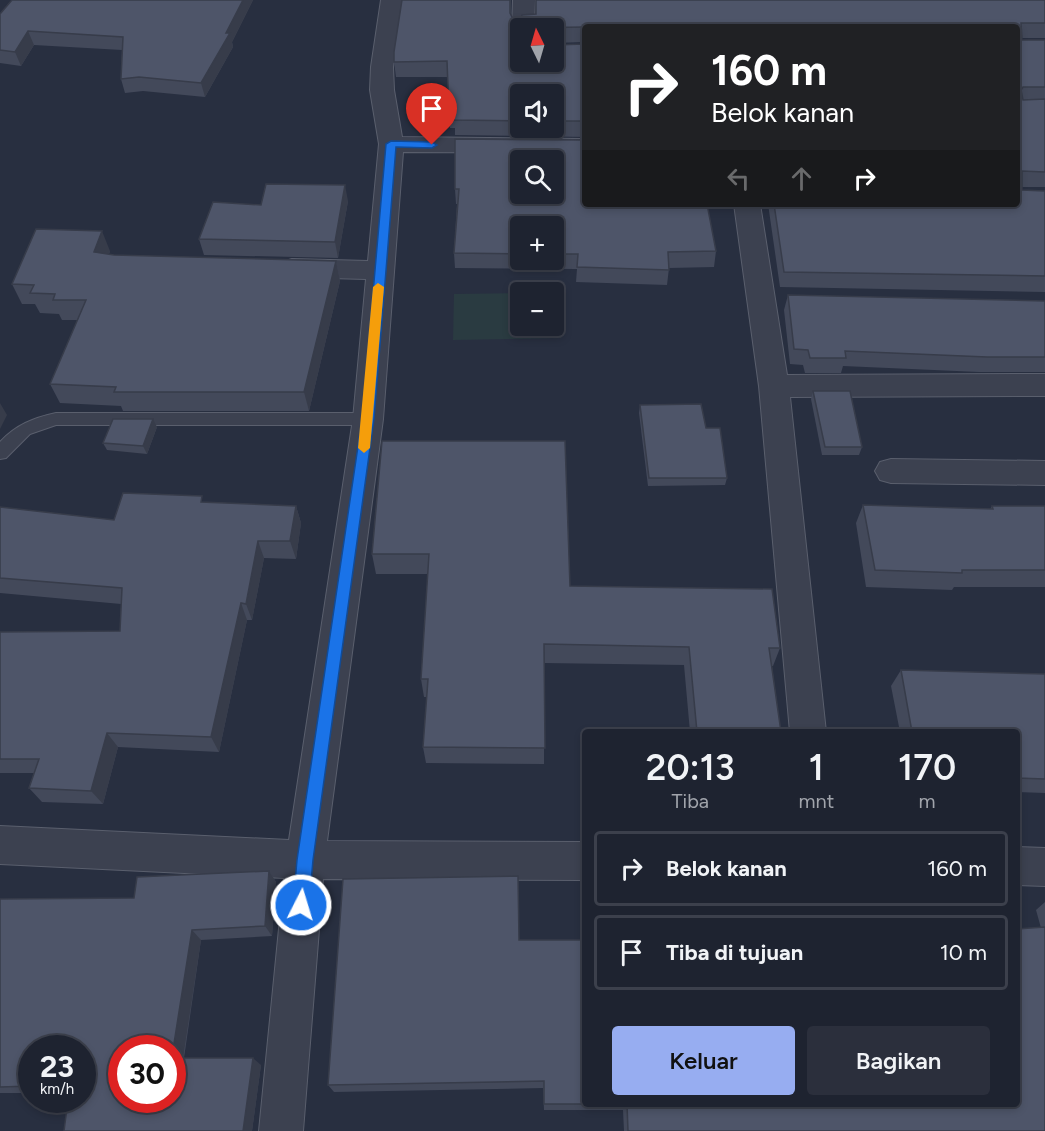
<!DOCTYPE html>
<html lang="id">
<meta charset="utf-8">
<style>
body{margin:0;font-family:Figtree,sans-serif;background:#2b2f3c;color:#f1f3f6;height:100vh;display:flex;flex-direction:column;font-size:22px;white-space:nowrap}
*{box-sizing:border-box;margin:0}
p{font-size:20px;color:#a1a4ab}
.icon{flex:none;width:33px;height:33px;fill:none;stroke:currentColor;stroke-width:2;stroke-linecap:round;stroke-linejoin:round}
.map{position:relative;flex:1;overflow:hidden}
.details{position:absolute;left:582px;top:729px;width:438px;height:378px;display:flex;flex-direction:column;background:#1e2330;border-radius:6px;box-shadow:0 3px 9px #0003,0 0 0 2px #3c404c}
.details>*{flex:none}
.guide{position:absolute;left:582px;top:24px;width:438px;height:183px;border-radius:6px;box-shadow:0 3px 9px #0003,0 0 0 2px #3c404c;background:#202124;color:#fff;overflow:hidden}
.needle{width:39px;rotate:355deg}
.controls{position:absolute;left:510px;top:18px;display:grid;gap:12px}
.controls a{display:grid;place-items:center;width:54px;height:54px;border-radius:6px;background:#1e2330;box-shadow:0 3px 9px #0003,0 0 0 2px #3c404c;font-size:30px}
.speed{position:absolute;left:18px;top:1035px;display:flex;gap:12px;font-size:30px;font-weight:700;text-align:center}
.speed>*{display:grid;place-content:center;width:78px;height:78px;border-radius:50%;background:#1e2330;box-shadow:0 3px 9px #0003,0 0 0 2px #3c404c;line-height:1}
.speed small{font-size:15px;font-weight:400}
.speed .limit{border:9px solid #d22;background:#fff;color:#111}
.pin{position:absolute;display:grid;place-items:center;width:51px;height:51px;color:#fff;margin:-62px -26px;border-radius:50% 50% 50% 0;rotate:-45deg;box-shadow:0 0 6px #0007}
.pin .icon{rotate:45deg}
.me{position:absolute;width:66px;margin:-33px;rotate:5deg;stroke-linejoin:round;filter:drop-shadow(0 0 4px #0008)}
.turn{display:flex;align-items:center;gap:21px;height:126px;padding:0 30px;font-size:27px}
.turn .icon{width:78px;height:78px;stroke-width:2.5}
.turn b{display:block;font-size:42px;line-height:51px}
.lanes{display:flex;align-items:center;height:57px;padding:0 30px;background:#0003;justify-content:center;gap:30px;direction:ltr}
.lanes .off{opacity:.35}
.eta{display:flex;justify-content:space-evenly;align-items:center;height:102px;text-align:center}
.eta b{font-size:36px;font-weight:600;line-height:42px}
.action{display:flex;gap:12px;margin-top:auto;padding:12px 30px}
.action a{flex:1;height:69px;border-radius:6px;background:#97adf1;color:#111;font-size:24px;font-weight:600;line-height:69px;text-align:center}
.action a+a{background:#2b2f3c;color:#f1f3f6}
ul{padding:0;list-style:none}
li{display:flex;align-items:center;gap:18px;height:75px;margin:0 12px 9px;padding:0 18px;border:3px solid #3c404c;border-radius:6px}
li div{flex:1}
li b{display:block;font-size:22px}
li em{font-style:normal}
.map>svg:first-child{display:block}
</style>
<div class="map">
<svg width="1045" height="1131" viewBox="0 0 1045 1131">
<rect width="100%" height="100%" fill="#282f40"/>
<polygon fill="#2a3b41" points="520,293 520,326 554,326 554,293 558,293 561,338 453,340 454,294"/>
<g fill="none" stroke-linecap="round" stroke-linejoin="round">
<g stroke="#5a5f6d" stroke-width="2">
<path id="lane" d="M56 413H368L374 415 376 419 374 423 368 425H56L30 434 6 458 0 459V442C16 425 33 418 56 413Z"/>
</g>
<g stroke="#5a5f6d" stroke-width="2">
<g id="street">
<polygon points="381,0 403,0 393,67 394,90 402,137 585,139 585,153 403,152 383,419 327,841 585,842 585,880 323,879 303,1131 259,1131 284,878 0,864 0,826 289,840 353,419 366,279 292,277 282,274 279,268 282,262 292,259 368,261 379,144 370,90 371,67"/>
<polygon points="513,0 535,0 534,28 520,28 520,34 515,33 512,28"/>
<polygon points="734,204 760,204 787,375 1045,374 1045,396 790,397 826,732 790,732 759,386"/>
<polygon points="891,459 1045,461 1045,485 891,483 880,480 875,471 880,462"/>
<polygon points="1017,847 1045,848 1045,886 1017,885"/>
</g>
</g>
<use href="#lane" fill="#3c4150" fill-rule="evenodd"/>
<use href="#street" fill="#3c4150" fill-rule="evenodd"/>
</g>
<g fill="#43495a" fill-rule="evenodd">
<polygon points="12,0 253,0 232,42 233,47 205,97 143,91 125,93 121,79 122,50 34,45 21,66 0,63 0,14"/>
<path d="M402 0H511V14L513 19 520 21 1045 0V38H1021L1022 40H1045V187H1022V190L1045 191V292L780 287 768 204H1017V27H585V42L554 43V28H520V62L585 44V137L455 135V128H450L448 77H396L394 62ZM520 94H554V128H520Z"/>
<path d="M585 140 716 251 714 267 669 268 667 285 576 282 577 269 455 268 454 253 457 204H456L455 189ZM520 226H554V260H520Z"/>
<polygon points="348,201 338,258 204,255 199,239 261,205"/>
<polygon points="110,251 109,254 114,255 336,261 340,281 309,411 123,411 121,406 60,403 50,384 78,320 62,320 59,314 40,313 35,304 22,304 12,284"/>
<polygon points="788,295 1045,301 1045,372 979,372 843,366 841,373 805,373 803,365 790,364 784,310"/>
<polygon points="813,391 862,447 859,455 822,455 811,399"/>
<polygon points="640,405 706,428 727,478 725,485 648,486 639,413"/>
<polygon points="157,427 147,454 107,450 103,443"/>
<polygon points="382,441 570,586 780,648 773,666 772,666 781,732 690,732 684,665 544,663 544,764 426,763 423,747 427,697 424,697 421,679 428,574 376,574 372,554"/>
<polygon points="205,502 296,506 301,523 296,559 264,558 252,620 247,620 219,752 118,747 103,804 42,802 29,788 34,773 0,773 0,632 120,631 121,604 0,593 0,507 114,520"/>
<polygon points="863,505 990,509 992,506 1045,506 1045,587 954,587 952,590 866,587 856,523"/>
<polygon points="901,670 1045,674 1045,793 1017,792 1017,732 900,732 891,686"/>
<polygon points="269,871 276,882 272,936 201,940 184,1058 261,1065 252,1131 64,1131 82,1048 32,1048 32,1093 0,1093 0,899 134,898"/>
<polygon points="1045,902 1045,1131 624,1131 623,1110 544,1110 543,1088 334,1092 328,1085 519,940 585,1104 1017,1104 1041,928 1036,910"/>
</g>
<g fill="#373c4a">
<polygon points="243,0 253,0 232,42 233,47 205,97 201,83"/>
<polygon points="28,31 34,45 21,66 15,52"/>
<polygon points="345,185 348,201 338,258 335,242"/>
<polygon points="102,231 110,251 102,272 94,252"/>
<polygon points="336,261 340,281 309,411 304,392"/>
<polygon points="0,403 7,415 0,429"/>
<polygon points="153,419 157,427 147,454 143,446"/>
<polygon points="296,506 301,523 296,559 290,541"/>
<polygon points="258,541 264,558 252,620 246,604"/>
<polygon points="241,603 247,620 219,752 211,737"/>
<polygon points="107,733 118,747 103,804 91,791"/>
<polygon points="269,871 276,882 272,936 265,926"/>
<polygon points="192,930 201,940 182,1065 172,1058"/>
<polygon points="253,1058 261,1065 252,1131 243,1131"/>
</g>
<g fill="#4e5569" stroke="#373c4a" stroke-width="1.5" fill-rule="evenodd">
<polygon points="12,0 243,0 226,33 230,33 201,83 139,77 121,79 123,37 28,31 15,52 0,50 0,14"/>
<polygon points="402,0 510,0 510,13 513,19 520,21 522,15 536,14 536,0 1045,0 1045,23 1021,23 1022,40 1045,40 1045,87 1023,87 1021,90 1023,100 1045,99 1045,172 1022,171 1022,190 1045,191 1045,276 784,272 774,204 1017,204 1017,27 585,27 520,28 520,62 554,62 554,45 585,44 585,121 554,121 554,94 520,94 520,121 454,120 454,112 449,112 447,61 394,62 394,52"/>
<path d="M455 139 585 140V204H707L716 251 668 252 669 270 577 267 578 254H554V226H520V254L454 253 459 189H455ZM520 160H554V194H520Z"/>
<polygon points="266,184 345,185 335,242 199,239 213,202 261,205"/>
<polygon points="36,229 102,231 94,252 114,255 336,261 304,392 114,392 116,387 50,384 86,300 53,300 55,294 30,293 34,285 12,284"/>
<polygon points="788,295 1045,301 1045,357 987,357 845,351 846,358 810,358 808,350 794,349"/>
<polygon points="813,391 850,391 862,447 825,447"/>
<polygon points="701,404 706,428 720,428 727,478 649,478 640,405"/>
<polygon points="113,419 153,419 143,446 103,443"/>
<polygon points="382,441 565,441 570,586 772,589 780,648 769,648 781,732 697,732 689,647 544,644 545,748 423,747 428,679 421,679 429,554 372,554"/>
<polygon points="123,493 202,496 201,502 296,506 290,541 258,541 246,604 241,603 211,737 107,733 91,791 29,788 39,759 0,759 0,632 120,631 122,588 0,578 0,507 114,520"/>
<polygon points="863,505 993,509 992,506 1045,506 1045,570 962,570 962,573 875,570"/>
<polygon points="901,670 1045,674 1045,779 1017,778 1017,732 912,732"/>
<polygon points="269,871 265,926 192,930 172,1056 172,1048 122,1048 122,1100 172,1100 172,1058 253,1058 243,1131 64,1131 68,1100 82,1100 82,1048 32,1048 32,1086 0,1087 0,899 134,898 137,877"/>
<polygon points="518,876 519,940 585,940 585,1104 544,1104 544,1081 328,1085 343,879"/>
<polygon points="1045,927 1045,1131 628,1131 627,1104 1017,1104 1017,929"/>
</g>
<polygon fill="#1a73e8" stroke="#114b97" stroke-width="1.5" points="391,141 432,142 437,145 432,148 396,147 374,419 313,860 309,905 307,911 301,913 295,911 293,905 297,860 362,419 386,144"/>
<polygon fill="#f59e0b" points="378,283 384,287 370,448 364,453 358,448 373,287"/>
</svg>
<div class="controls">
<a><svg class="needle" viewBox="-14 -14 28 28"><path d="M0-13l5 13h-10z" fill="#e53935"/><path d="M0 13l5-13h-10z" fill="#a1a4ab"/></svg></a>
<a><svg class="icon" aria-label="sound" viewBox="0 0 24 24"><path d="M4 9h4l5-4v14l-5-4H4zM17 9q2 3 0 6"/></svg></a>
<a><svg class="icon" aria-label="search" viewBox="0 0 24 24"><circle cx="10" cy="10" r="6"/><path d="M15 15l6 6"/></svg></a>
<a>+</a>
<a>−</a>
</div>
<div class="speed"><div>23<small>km/h</small></div><div class="limit">30</div></div>
<div class="pin" style="left:432px;top:145px;background:#d93025"><svg class="icon" aria-label="arrive" viewBox="0 0 24 24"><path d="M6 21V4h12l-3 4 3 4H6"/></svg></div>
<svg class="me" style="left:301px;top:905px" viewBox="-20 -20 40 40"><circle r="17" fill="#1a73e8" stroke="#fff" stroke-width="3"/><path d="M0-11L8 9 0 5-8 9z" fill="#fff"/></svg>
<div class="guide">
<div class="turn"><svg class="icon" aria-label="right" viewBox="0 0 24 24"><path d="M7 20v-9h11M14 6l5 5-5 5"/></svg><div><b>160 m</b>Belok kanan</div></div>
<div class="lanes"><svg class="icon off" aria-label="left" viewBox="0 0 24 24"><path d="M17 20v-9H6M10 6l-5 5 5 5"/></svg><svg class="icon off" aria-label="ahead" viewBox="0 0 24 24"><path d="M12 20V5M6 11l6-6 6 6"/></svg><svg class="icon" aria-label="right" viewBox="0 0 24 24"><path d="M7 20v-9h11M14 6l5 5-5 5"/></svg></div>
</div>
<section class="details">
<div class="eta">
<div><b>20:13</b><p>Tiba</p></div>
<div><b>1</b><p>mnt</p></div>
<div><b>170</b><p>m</p></div>
</div>
<ul>
<li><svg class="icon" aria-label="right" viewBox="0 0 24 24"><path d="M7 20v-9h11M14 6l5 5-5 5"/></svg><div><b>Belok kanan</b></div><em>160 m</em></li>
<li><svg class="icon" aria-label="arrive" viewBox="0 0 24 24"><path d="M6 21V4h12l-3 4 3 4H6"/></svg><div><b>Tiba di tujuan</b></div><em>10 m</em></li>
</ul>
<div class="action"><a>Keluar</a><a>Bagikan</a></div>
</section>
</div>
